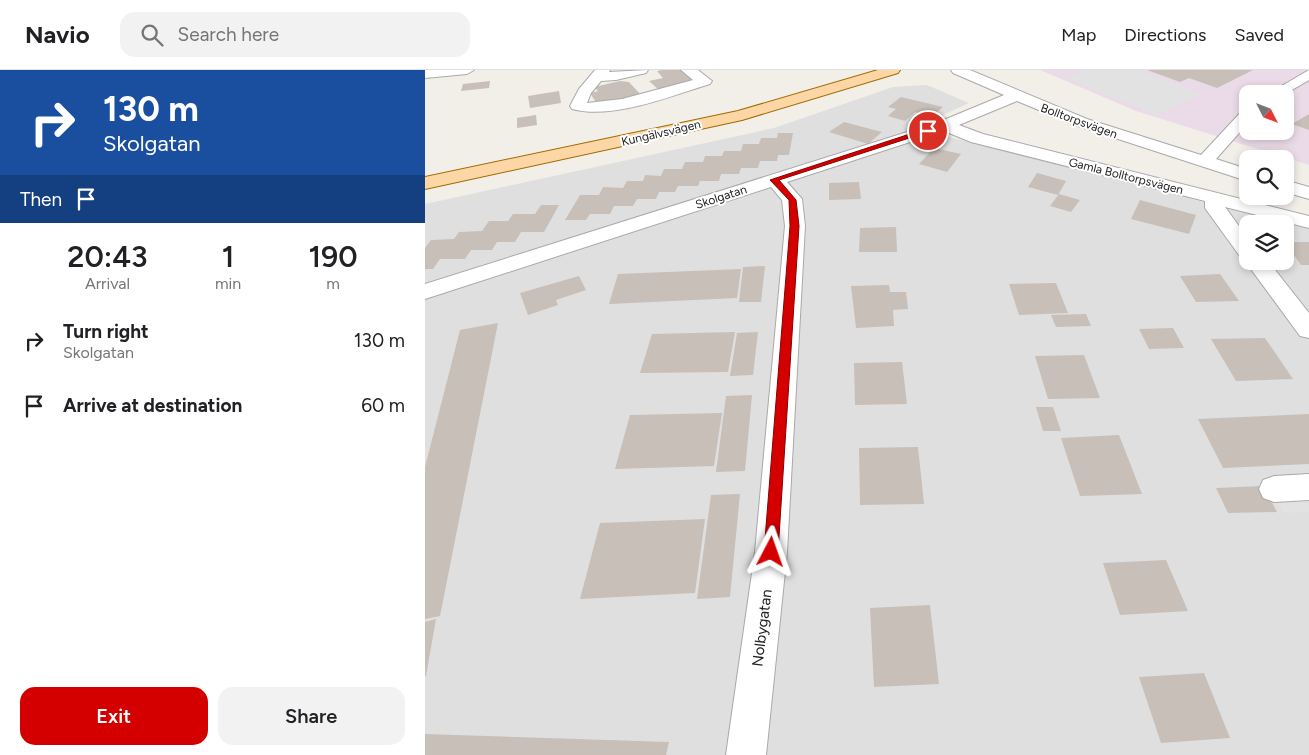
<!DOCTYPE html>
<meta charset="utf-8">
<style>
body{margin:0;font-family:Figtree,sans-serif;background:#f2f2f2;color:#202124;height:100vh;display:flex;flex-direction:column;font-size:19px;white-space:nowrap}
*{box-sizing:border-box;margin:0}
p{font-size:16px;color:#757577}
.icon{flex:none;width:28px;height:28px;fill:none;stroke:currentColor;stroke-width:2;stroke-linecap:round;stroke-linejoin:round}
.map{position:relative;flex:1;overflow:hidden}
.drawer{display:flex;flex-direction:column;background:#fff;width:425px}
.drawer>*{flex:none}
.hud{background:#1a4fa0;color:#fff;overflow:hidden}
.needle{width:32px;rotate:132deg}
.buttons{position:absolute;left:814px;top:15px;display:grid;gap:10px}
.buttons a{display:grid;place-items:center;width:55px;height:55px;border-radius:10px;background:#fff;box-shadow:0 2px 8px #0003;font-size:25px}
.pin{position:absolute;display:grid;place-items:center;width:42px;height:42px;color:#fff;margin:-21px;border:2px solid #fff;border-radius:50%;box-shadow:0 1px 5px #0007}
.me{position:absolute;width:55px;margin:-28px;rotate:4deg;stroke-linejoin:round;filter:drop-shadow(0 0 4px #0008)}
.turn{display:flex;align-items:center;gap:18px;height:105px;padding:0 20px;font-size:22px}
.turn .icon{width:65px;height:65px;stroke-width:2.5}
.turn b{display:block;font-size:35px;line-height:42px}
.then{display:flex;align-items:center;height:48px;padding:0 20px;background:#0003;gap:10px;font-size:19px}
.eta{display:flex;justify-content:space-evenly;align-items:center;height:85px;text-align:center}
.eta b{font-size:30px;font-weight:600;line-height:35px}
.primary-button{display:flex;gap:10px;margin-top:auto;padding:10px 20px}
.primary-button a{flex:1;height:58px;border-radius:15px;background:#d40000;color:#fff;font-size:20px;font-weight:600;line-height:58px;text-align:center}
.primary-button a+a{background:#f2f2f2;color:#202124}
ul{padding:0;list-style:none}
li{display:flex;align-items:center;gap:15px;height:65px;padding:0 20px}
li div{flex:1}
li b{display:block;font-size:19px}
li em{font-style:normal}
header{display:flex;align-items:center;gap:30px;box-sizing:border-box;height:70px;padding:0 25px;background:#fff;border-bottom:1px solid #e0e0e0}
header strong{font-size:24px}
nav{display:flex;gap:28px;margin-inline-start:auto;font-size:18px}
.search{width:350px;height:45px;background:#f2f2f2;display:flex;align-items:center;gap:12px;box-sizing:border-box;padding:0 18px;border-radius:15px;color:#757577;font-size:19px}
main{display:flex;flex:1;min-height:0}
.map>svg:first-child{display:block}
</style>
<header>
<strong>Navio</strong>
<div class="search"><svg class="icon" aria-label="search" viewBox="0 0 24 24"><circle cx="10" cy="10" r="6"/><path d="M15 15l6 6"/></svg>Search here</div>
<nav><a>Map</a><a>Directions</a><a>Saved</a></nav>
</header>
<main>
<section class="drawer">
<div class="hud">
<div class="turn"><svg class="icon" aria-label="right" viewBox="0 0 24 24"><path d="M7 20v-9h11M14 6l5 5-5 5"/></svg><div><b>130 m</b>Skolgatan</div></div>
<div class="then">Then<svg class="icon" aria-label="arrive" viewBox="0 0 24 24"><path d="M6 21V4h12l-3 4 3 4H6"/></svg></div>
</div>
<div class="eta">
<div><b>20:43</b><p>Arrival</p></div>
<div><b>1</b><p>min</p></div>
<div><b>190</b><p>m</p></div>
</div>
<ul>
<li><svg class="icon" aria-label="right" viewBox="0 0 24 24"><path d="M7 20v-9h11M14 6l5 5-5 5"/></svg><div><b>Turn right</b><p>Skolgatan</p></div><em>130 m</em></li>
<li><svg class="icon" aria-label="arrive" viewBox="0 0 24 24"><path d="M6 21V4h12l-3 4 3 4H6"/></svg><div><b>Arrive at destination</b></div><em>60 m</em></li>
</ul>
<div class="primary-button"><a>Exit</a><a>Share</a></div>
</section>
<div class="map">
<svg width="884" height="685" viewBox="0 0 884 685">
<rect width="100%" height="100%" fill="#f2efe9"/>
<path fill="#e0dfdf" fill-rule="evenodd" d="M502 15 544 33 489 58 884 159V685H0V134L349 58 468 17ZM822 154H860V191H822Z"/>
<path fill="#ebdbe8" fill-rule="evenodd" d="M615 0H884V95L711 41ZM822 24H860V61H822Z"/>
<g fill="#e2e2e2">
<polygon points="661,0 712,0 776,24 732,45 641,8"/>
<polygon points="884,428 884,442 858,443 850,429"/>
</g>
<g fill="#c7bfb8">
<polygon points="236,0 259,0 272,11 234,20 224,11 238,8 232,1"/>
<polygon points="722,0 828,0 792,18 764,8 755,12"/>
<polygon points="65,11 64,18 36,21 38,14"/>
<polygon points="195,11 204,12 216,25 172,34 165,23 173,21 169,17"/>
<polygon points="134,21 136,33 105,38 103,26"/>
<polygon points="476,27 518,37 507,47 490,42 480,51 463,46 471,39 463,37"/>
<polygon points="884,44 884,60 867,54"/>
<polygon points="111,45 112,55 92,58 92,48"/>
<polygon points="419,52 457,62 443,74 404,62"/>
<polygon points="353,63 368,63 364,85 353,85 352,91 335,91 333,98 316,98 314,104 296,104 294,111 275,111 273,116 253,116 250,122 234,122 231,129 212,129 208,136 189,136 185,144 165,144 161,150 140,150 155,125 174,125 178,117 198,118 202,111 218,111 220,105 236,106 239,99 257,99 260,92 278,92 280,86 297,86 299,81 316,81 318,74 334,74 336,68 352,68"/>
<polygon points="509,78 536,84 522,102 494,94"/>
<polygon points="612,103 641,111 633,125 603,117"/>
<polygon points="434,112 436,129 404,130 404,113"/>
<polygon points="634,124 655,130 646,142 625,136"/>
<polygon points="715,130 771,145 764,164 706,149"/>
<polygon points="116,135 134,135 119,162 96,162 90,172 72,172 67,180 46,180 40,189 15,189 8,199 0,199 0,178 6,170 29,169 34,162 57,161 64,151 83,151 88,144 110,144"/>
<polygon points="471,157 472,182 434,182 435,158"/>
<polygon points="860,172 884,172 884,195 876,195"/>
<polygon points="340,196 336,232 314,232 318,197"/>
<polygon points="316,199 312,228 184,234 193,204"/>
<polygon points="795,204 814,231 771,232 755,206"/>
<polygon points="154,206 161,220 131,230 133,235 103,245 95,223"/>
<polygon points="631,213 643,243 594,245 584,214"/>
<polygon points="464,215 465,222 481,222 483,239 468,240 469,256 431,258 426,216"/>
<polygon points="661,244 666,256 631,257 626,245"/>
<polygon points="73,253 15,546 0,549 0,397 35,260"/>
<polygon points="748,258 759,278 724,279 714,259"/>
<polygon points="310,262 303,302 215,303 227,264"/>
<polygon points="333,262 328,305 305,306 312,263"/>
<polygon points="840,268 868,309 811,311 786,269"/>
<polygon points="659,285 675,328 623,329 610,286"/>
<polygon points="477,292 482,334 430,335 429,293"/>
<polygon points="327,325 320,401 291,402 301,326"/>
<polygon points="611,337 628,337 636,361 618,361"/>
<polygon points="297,343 289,396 190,399 205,345"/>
<polygon points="884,344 884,394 798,398 773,349"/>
<polygon points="694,365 717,424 655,426 636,368"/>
<polygon points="493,377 499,434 435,435 434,378"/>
<polygon points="838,416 852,442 803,443 791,418"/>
<polygon points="315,424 305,527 272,529 286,425"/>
<polygon points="280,449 270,523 155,529 175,453"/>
<polygon points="741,490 763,541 695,545 678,493"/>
<polygon points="505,535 514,614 449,617 445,538"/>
<polygon points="11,549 1,606 0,606 0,552"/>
<polygon points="779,603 805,668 736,673 714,607"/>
<polygon points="0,664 244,672 241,685 0,685"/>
</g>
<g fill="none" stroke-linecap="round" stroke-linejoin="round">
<g stroke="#a9a9a9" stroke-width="2">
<g id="minor">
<polygon points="0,0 49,0 42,4 0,8"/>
<path d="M170 0H185L184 2 223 0 221 3 191 10 176 11 166 23 162 33 197 29 268 10 256 0H273L287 11 285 14C245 26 189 50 147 39L145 36 154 19Z"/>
<polygon points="526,0 545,0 662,49 776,85 816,42 822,40 822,54 791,89 822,99 822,111 650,55 592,31 534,55 558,64 884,146 884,158 800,137 822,167 822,186 814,185 780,138 780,131 546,72 519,61 362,112 377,129 380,156 362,482 341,685 301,685 330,482 360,156 357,130 346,117 0,229 0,214 514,52 579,25 528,3"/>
<polygon points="884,0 884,10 860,24 843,24"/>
<polygon points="860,110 884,117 884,129 860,122"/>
<polygon points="822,188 822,191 843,191 884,243 884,268 875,266 820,191"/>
<polygon points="884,404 884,430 849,432 838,428 834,419 838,410 849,406"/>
</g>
</g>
<g stroke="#a06b00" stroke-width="2">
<polygon id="major" points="453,0 475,0 473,3 317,50 0,119 0,107 313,41"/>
</g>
<use href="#minor" fill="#fff" fill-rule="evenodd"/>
<use href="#major" fill="#fcd6a4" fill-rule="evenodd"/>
</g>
<polygon fill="#d40000" stroke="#8a0000" points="500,59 506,61 354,110 371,130 374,156 353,482 351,486 346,488 341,486 339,482 365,156 364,130 345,110"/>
<g text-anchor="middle" stroke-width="4" stroke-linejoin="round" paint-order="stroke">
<g font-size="12" fill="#222" stroke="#fff">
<text transform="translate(654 51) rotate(20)" y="4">Bolltorpsvägen</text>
<text transform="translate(236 63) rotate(-13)" y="4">Kungälvsvägen</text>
<text transform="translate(701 106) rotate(14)" y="4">Gamla Bolltorpsvägen</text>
<text transform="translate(296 127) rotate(-18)" y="4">Skolgatan</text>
</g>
<g font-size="15" fill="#222" stroke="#fff">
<text transform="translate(337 558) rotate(-83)" y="5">Nolbygatan</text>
</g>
</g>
</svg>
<div class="buttons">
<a><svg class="needle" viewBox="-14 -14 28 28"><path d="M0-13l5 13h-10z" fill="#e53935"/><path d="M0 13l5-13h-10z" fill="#757577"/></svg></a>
<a><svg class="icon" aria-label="search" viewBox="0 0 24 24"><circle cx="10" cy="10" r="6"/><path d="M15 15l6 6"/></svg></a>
<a><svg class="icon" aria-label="layers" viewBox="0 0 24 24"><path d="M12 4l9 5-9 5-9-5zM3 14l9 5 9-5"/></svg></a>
</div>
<div class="pin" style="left:503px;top:61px;background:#d93025"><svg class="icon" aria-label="arrive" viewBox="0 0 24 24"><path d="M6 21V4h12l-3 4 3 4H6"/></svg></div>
<svg class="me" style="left:346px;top:482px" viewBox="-20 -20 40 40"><path d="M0-17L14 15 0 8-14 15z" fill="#d40000" stroke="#fff" stroke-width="4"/></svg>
</div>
</main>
